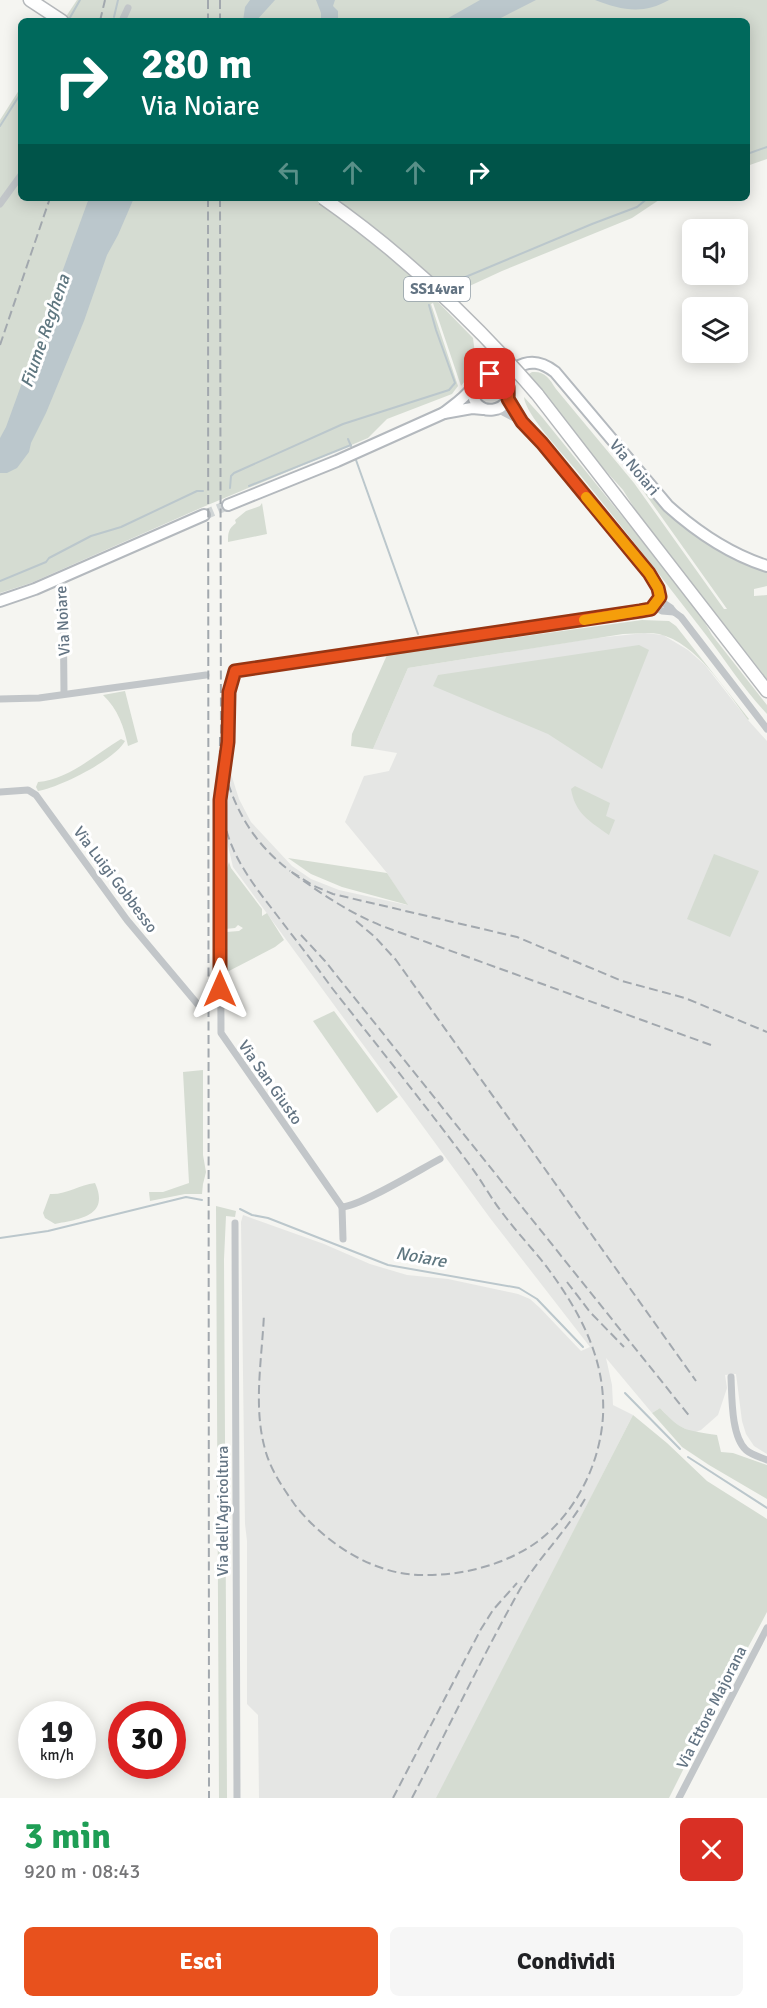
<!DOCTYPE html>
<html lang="it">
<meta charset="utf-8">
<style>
body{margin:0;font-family:Signika,sans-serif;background:#f6f6f6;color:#202124;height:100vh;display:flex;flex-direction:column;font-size:22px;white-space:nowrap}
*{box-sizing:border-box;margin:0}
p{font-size:20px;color:#757577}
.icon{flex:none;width:33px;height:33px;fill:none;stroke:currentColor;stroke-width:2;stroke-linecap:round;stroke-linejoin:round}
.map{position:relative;height:1798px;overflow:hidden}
.details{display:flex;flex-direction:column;background:#fff;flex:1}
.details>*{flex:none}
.banner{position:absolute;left:18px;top:18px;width:732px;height:183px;border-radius:9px;box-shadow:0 3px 15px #0003;background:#00695c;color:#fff;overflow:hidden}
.fabs{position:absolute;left:682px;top:219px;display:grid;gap:12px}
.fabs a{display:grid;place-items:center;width:66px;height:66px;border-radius:9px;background:#fff;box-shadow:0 3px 15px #0003;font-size:30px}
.speed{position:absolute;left:18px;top:1701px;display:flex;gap:12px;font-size:30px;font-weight:700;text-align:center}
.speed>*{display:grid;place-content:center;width:78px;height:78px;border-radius:50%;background:#fff;box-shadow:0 3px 15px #0003;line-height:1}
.speed small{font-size:15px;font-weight:400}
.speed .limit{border:9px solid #d22;background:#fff;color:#111}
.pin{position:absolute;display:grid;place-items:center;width:51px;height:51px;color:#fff;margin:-26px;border-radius:12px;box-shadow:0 3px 9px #0006}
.me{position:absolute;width:66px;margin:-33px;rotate:0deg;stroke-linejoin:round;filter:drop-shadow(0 0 4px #0008)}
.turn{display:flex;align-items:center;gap:21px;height:126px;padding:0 24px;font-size:27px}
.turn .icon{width:78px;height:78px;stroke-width:2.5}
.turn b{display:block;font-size:42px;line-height:51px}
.lanes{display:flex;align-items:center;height:57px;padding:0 24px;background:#0003;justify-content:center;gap:30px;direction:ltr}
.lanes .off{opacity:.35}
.round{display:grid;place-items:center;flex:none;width:63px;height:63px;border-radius:9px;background:#f6f6f6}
.summary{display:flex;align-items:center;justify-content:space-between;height:102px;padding:0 24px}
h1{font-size:36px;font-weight:800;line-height:45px;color:#1e9e55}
.action{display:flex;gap:12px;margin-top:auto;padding:12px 24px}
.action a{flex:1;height:69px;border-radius:9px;background:#e8511d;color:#fff;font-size:24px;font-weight:800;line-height:69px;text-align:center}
.action a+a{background:#f6f6f6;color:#202124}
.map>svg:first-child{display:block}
</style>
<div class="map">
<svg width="767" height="1798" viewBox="0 0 767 1798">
<rect width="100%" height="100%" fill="#f5f5f1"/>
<polygon fill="#e5e6e4" points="645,633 663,635 688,650 705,665 748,720 767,741 767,1454 754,1446 746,1434 742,1421 736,1374 725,1375 727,1388 718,1415 701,1430 693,1433 674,1423 660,1408 652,1413 606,1358 612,1385 613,1405 633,1415 437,1798 259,1798 258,1715 247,1704 247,1541 245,1524 241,1222 243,1215 324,1244 370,1264 407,1275 448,1279 518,1294 530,1299 540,1308 581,1351 590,1347 490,1218 233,867 224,829 231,774 239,799 251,822 292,866 311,879 339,890 407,905 387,873 345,822 364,776 389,771 397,753 373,749 408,668 596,638"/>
<g fill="#d5dcd2">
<polygon points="77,0 767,0 767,159 747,166 747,21 63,21"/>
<polygon points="21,87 21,198 662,198 632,218 502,271 437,301 473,338 477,370 472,372 461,386 433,303 431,304 458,386 452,394 387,419 368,438 203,507 31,583 0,593 0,120"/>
<path d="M532 372C545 371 549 378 556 389L634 483 724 609H727L641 488 643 485 699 538 743 563 767 572V586L754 589V596L767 595V679L643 522 623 490 596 460 526 376Z"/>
<path d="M524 397 542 417 697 609 712 635 767 705V714C744 690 726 661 706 635 663 579 620 524 576 470 563 454 525 414 524 397Z"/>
<path d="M262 503 267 534 228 542C228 533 228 529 236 523L235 520 246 511 260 506Z"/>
<path d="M642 620 669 621 676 626 749 719 748 720C726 691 697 643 659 634 648 632 635 634 623 634L408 668 373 749 351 746 352 734 387 655Z"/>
<polygon points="639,645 649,650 602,769 548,734 433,686 438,675"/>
<path d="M125 691 138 742 128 746C124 727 118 709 103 695Z"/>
<path d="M121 739 125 741C116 759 59 788 38 791L36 787 38 782C68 780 96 754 121 739Z"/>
<path d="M575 786 610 803 606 816 615 820 609 835C589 821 575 813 571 789Z"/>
<polygon points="714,854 759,871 730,937 687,919"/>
<polygon points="288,858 387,873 408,905 342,887 311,874"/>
<polygon points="229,862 231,868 262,909 262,916 267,913 284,940 275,947 227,972 226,932 239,931 243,928 238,925 235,928 225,929 227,868"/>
<polygon points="334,1011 398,1097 377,1113 313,1021"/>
<polygon points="203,1070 203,1155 206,1172 203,1184 202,1194 185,1194 150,1201 149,1192 163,1192 189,1183 183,1072"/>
<path d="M95 1183C110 1216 80 1219 55 1224L45 1218 43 1213 50 1194C66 1195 79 1185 95 1183Z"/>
<polygon points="216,1206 236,1211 235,1217 226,1216 224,1259 227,1798 219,1798"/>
<path d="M660 1408C682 1432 686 1430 717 1435L721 1452 733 1453 767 1465V1499L709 1465 682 1447 652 1413Z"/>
<polygon points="633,1415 667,1443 707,1481 767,1519 767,1612 758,1629 701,1734 669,1798 436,1798"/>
</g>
<g fill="#bbc7cc">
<polygon points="250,0 275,0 256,21 243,21 245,7"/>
<polygon points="316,0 335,0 333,6 338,11 338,21 321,21 321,13"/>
<polygon points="480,0 536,0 495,21 443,21"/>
<path d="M595 0H669C643 15 621 10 595 0Z"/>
<polygon points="89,198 134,198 118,235 107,255 84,321 46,413 31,443 29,452 17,468 7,473 0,473 0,438 6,427"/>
</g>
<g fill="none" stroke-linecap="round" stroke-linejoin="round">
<g stroke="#bbc7cc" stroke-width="2">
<polyline points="114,17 118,0"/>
<polyline points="68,21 80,0"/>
<polyline points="0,126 21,93"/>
<polyline points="747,154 767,147"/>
<polyline points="444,286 592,224 637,207 648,198"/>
<polyline points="348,439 351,446"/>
<polyline points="356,460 418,634"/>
<polyline points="249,486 351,445"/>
<polyline points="230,488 231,476 234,473 343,424 449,390 455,383 436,330 429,305"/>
<polyline points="0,581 46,562 49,558 91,536 121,527 197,491 203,491"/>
<polyline points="240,1209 252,1215 268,1218 388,1265 519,1288 537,1299 583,1347"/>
<polyline points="0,1238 48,1231 186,1197 202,1200"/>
<polyline points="625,1393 680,1449"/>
<polyline points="688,1457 767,1508"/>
</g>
<polyline stroke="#d0d5d6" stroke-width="10" stroke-dasharray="10 5" stroke-linecap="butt" points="204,515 228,505"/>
<g stroke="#b4b9be" stroke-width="14">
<g id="secondary">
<path d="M516 368C530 359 542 362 555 372L668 506C697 532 729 554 767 566"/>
<path d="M473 387C469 422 519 413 507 385 505 379 500 375 493 374 489 373 484 374 480 377 476 380 475 384 472 388 465 398 454 405 444 413L472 408 483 409"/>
<polyline points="228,505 337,461 444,413"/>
<polyline points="0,601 35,589 204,515"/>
</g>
</g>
<g stroke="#b5b8bb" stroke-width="15">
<g id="highway">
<polyline points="30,0 62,21"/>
<polyline points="537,394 767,691"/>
</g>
</g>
<g stroke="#c2c6c9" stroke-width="7">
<polyline points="122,21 128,8"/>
<polyline points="0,204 21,175"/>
<polyline points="497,409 522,422 508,399"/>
<polyline points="60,577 63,586 64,693"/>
<polyline points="654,606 662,611 674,612 671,608 659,600"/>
<polyline points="674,612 681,617 767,729"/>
<polyline points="0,699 39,698 206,675"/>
<polyline points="0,792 28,790 36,795 127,920 200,1007"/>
<path d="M440 1159C421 1169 359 1207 342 1207L221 1033 220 800 229 742V692L233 673 238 669 640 611C667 605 661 592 649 573L542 443 522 422"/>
<polyline points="342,1207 343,1239"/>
<polyline points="235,1223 237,1798"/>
<path d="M731 1377C732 1397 731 1436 746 1450 752 1455 760 1457 767 1460"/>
<polyline points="679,1798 767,1628"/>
</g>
<use href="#secondary" stroke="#fff" stroke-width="10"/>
<use href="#highway" stroke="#fff" stroke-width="12"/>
<g stroke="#a2a8ae" stroke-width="2" stroke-dasharray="9 4.5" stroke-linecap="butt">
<polyline points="208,0 208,21"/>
<polyline points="220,0 220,21"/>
<polyline points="100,21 105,0"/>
<polyline points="208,198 209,1798"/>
<polyline points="220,198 221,744"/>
<polyline points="0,345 50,198"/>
<path d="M220 737C220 768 218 799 226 829 235 862 256 888 276 914 295 939 314 963 332 988 379 1048 427 1107 472 1168 483 1183 492 1200 504 1215 518 1234 535 1251 549 1270 577 1308 601 1351 603 1399 606 1452 580 1510 537 1542 505 1565 461 1576 422 1575 373 1575 324 1542 295 1505 283 1488 270 1469 265 1449 253 1406 262 1359 264 1314"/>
<path d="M224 771C237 814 254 843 290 871"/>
<polyline points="356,921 375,937 396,960 696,1381"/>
<polyline points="301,935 325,961 691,1418"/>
<path d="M711 1045 382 926C348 912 320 893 290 871L314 886 333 894 517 937 622 981 685 998 767 1032"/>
<polyline points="567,1282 590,1312 624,1347"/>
<polyline points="393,1798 481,1629 493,1610 517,1583"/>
<path d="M412 1798C448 1729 481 1659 519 1591 538 1558 566 1532 585 1499"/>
</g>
<g stroke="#b5b8bb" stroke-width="15" stroke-linecap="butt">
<path id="highway-bridge" d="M323 198C403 254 473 320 537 394"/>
</g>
<use href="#highway-bridge" stroke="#fff" stroke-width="12"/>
</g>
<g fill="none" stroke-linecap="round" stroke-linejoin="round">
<g stroke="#973513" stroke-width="15">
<polyline id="route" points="220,989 220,800 228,742 229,692 235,671 640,611 651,609 660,597 658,588 649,573 542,443 522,422 508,399 508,387 506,381 501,377 490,374"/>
</g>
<use href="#route" stroke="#e8511d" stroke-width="10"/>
<polyline stroke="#f59e0b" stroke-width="10" points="584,620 651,609 660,597 658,588 649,573 586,497"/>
</g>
<g text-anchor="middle" stroke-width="6" stroke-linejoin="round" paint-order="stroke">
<rect fill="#fff" stroke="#929ea8" stroke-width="1.5" x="404" y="277" width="66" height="24" rx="4.5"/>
<g font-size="15" font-weight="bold" fill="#637483">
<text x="437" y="294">SS14var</text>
</g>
<g font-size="16" fill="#637483" stroke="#fff">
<text transform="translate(635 467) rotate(50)" y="6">Via Noiari</text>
<text transform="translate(62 621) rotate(-93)" y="6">Via Noiare</text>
<text transform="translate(116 879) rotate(53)" y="6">Via Luigi Gobbesso</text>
<text transform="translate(271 1082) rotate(55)" y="6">Via San Giusto</text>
<text transform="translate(222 1511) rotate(-90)" y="6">Via dell'Agricoltura</text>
<text transform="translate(711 1707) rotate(-63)" y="6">Via Ettore Majorana</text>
</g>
<g font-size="18" font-style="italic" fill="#5f7780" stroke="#fff">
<text transform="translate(45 331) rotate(-71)" y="6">Fiume Reghena</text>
<text transform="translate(421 1257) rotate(10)" y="6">Noiare</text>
</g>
</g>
</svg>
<div class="fabs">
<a><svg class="icon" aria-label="sound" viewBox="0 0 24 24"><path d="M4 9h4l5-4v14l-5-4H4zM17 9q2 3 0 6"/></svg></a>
<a><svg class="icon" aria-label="layers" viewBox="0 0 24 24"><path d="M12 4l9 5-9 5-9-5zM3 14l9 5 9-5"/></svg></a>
</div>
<div class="speed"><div>19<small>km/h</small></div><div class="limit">30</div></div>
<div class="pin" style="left:490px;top:374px;background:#d93025"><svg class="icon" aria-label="arrive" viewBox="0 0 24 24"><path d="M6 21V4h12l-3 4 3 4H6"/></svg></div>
<svg class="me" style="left:220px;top:989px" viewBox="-20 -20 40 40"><path d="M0-17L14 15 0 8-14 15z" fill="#e8511d" stroke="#fff" stroke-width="4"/></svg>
<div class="banner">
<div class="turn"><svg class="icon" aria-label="right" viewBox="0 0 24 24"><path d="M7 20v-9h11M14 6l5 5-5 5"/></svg><div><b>280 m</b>Via Noiare</div></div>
<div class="lanes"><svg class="icon off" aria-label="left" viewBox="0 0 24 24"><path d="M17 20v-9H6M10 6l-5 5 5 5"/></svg><svg class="icon off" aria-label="ahead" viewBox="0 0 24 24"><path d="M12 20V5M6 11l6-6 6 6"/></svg><svg class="icon off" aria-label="ahead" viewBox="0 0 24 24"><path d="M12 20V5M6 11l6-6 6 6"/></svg><svg class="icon" aria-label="right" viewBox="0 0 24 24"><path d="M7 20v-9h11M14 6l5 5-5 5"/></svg></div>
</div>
</div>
<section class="details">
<div class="summary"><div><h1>3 min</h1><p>920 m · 08:43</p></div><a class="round" style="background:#d93025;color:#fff"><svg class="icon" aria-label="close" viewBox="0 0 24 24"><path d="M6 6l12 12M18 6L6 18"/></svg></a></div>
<div class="action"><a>Esci</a><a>Condividi</a></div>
</section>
